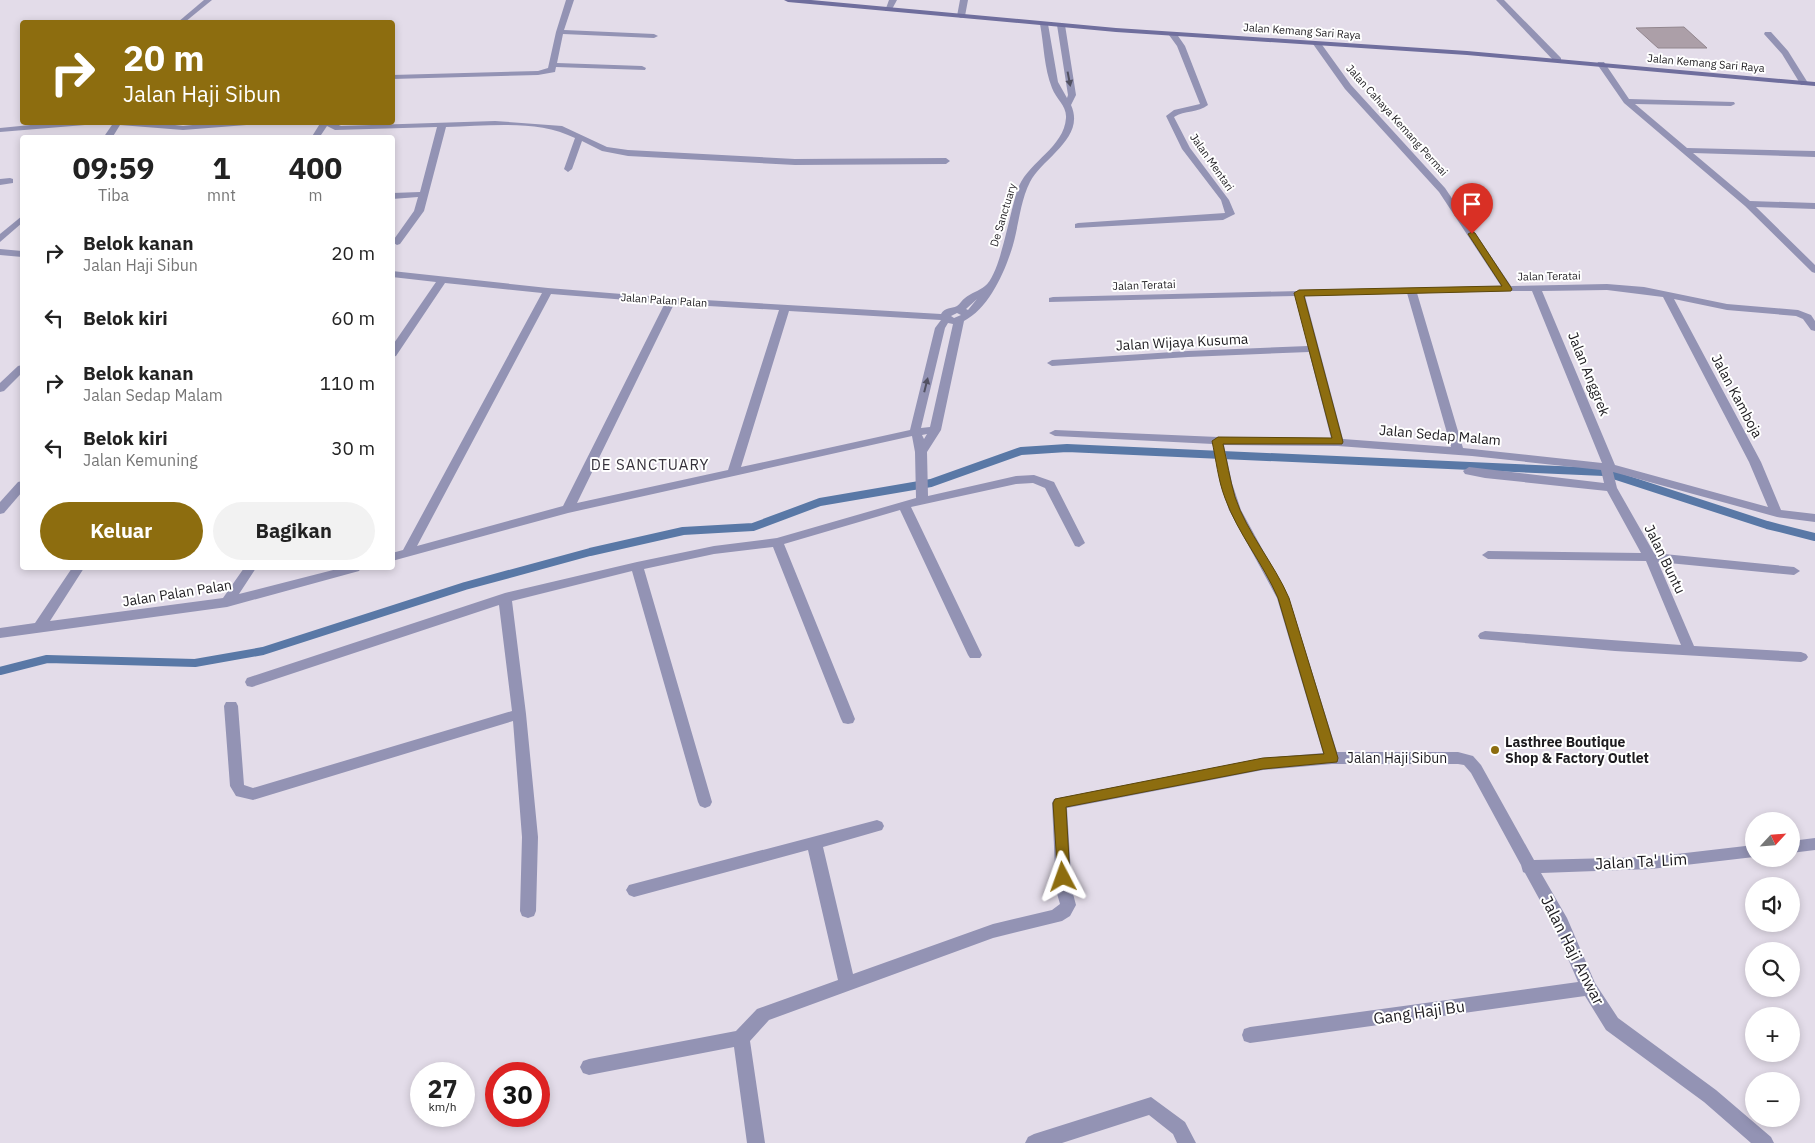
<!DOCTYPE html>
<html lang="id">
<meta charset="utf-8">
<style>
body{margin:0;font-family:"IBM Plex Sans",sans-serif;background:#f2f2f2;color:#222;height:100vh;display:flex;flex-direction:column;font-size:19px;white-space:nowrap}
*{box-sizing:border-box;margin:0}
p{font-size:16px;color:#767676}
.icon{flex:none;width:28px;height:28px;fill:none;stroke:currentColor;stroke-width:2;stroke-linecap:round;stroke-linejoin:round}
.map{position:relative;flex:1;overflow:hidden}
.drawer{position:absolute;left:20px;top:135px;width:375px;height:435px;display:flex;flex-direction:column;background:#fff;border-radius:5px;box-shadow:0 2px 8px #0003}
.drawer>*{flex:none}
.guide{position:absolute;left:20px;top:20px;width:375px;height:105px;border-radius:5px;box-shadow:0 2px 8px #0003;background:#8d6d0f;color:#fff;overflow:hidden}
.needle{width:32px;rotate:64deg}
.tools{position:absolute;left:1745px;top:812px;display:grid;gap:10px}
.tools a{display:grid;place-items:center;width:55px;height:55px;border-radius:50%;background:#fff;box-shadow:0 2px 8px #0003;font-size:25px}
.speed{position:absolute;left:410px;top:1062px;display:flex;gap:10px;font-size:25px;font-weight:700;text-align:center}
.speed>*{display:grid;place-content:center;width:65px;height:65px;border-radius:50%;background:#fff;box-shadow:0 2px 8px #0003;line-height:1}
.speed small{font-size:12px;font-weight:400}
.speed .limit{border:8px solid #d22;background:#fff;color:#111}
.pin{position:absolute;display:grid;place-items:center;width:42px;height:42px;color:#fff;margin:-51px -21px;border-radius:50% 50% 50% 0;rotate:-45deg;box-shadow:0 0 5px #0007}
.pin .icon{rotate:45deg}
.me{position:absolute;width:55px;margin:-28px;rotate:356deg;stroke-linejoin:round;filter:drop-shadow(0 0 4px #0008)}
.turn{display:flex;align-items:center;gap:18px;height:105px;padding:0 20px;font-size:22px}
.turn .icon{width:65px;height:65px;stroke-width:2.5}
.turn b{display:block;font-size:35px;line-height:42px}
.eta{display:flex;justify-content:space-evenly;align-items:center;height:85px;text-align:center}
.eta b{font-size:30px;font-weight:700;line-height:35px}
.cta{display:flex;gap:10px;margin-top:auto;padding:10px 20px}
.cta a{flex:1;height:58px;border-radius:30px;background:#8d6d0f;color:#fff;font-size:20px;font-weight:700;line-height:58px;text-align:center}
.cta a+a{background:#f2f2f2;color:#222}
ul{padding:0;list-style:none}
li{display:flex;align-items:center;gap:15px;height:65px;padding:0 20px}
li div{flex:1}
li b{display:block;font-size:19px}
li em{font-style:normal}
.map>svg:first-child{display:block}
</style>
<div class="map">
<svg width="1815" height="1143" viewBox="0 0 1815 1143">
<rect width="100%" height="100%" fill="#e3dce9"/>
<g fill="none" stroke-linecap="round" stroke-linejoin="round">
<polyline stroke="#5978a6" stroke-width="8" points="0,671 47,659 195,663 263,651 465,586 590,552 683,531 753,527 820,502 931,483 1021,451 1067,448 1604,472 1767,525 1815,537"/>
</g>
<polygon fill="#ac9fa8" stroke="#92868e" points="1684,27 1707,48 1658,48 1636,28"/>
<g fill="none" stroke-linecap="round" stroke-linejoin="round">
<g fill="#9393b4" fill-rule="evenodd">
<polygon points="204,0 212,0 185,22 178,22"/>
<polygon points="566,0 574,0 564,30 654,34 658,36 654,38 563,34 557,63 642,66 646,68 645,70 556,67 555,72 538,75 392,79 392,75 538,71 548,68 556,32"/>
<polygon points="960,0 968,0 965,16 961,18 957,16"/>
<polygon points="1496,0 1504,0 1561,58 1561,62 1555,62"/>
<path d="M1044 22 1048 24 1058 82 1067 98 1068 95 1057 25 1061 23 1065 25 1076 95 1071 105C1086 138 1042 158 1030 182 1020 202 1019 224 1013 245 1005 272 989 308 964 321L941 430 927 452 928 496 1016 476 1034 475 1054 482 1085 543 1079 547 1075 546 1045 488 1033 483 1016 484 911 507 982 655 980 658H970L968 655 900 510 784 544 855 719 853 723 848 724 843 723 841 719 773 547 714 554 644 569 712 802 710 806 705 808 700 806 698 802 632 571 512 601 526 714 538 837 536 911 534 916 528 918 522 916 520 911 522 837 513 721 253 800 236 796 230 786 224 706 226 702H236L238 706 244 785 253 788 512 711 499 605 252 687 247 686 245 682 247 678 505 593 637 562 714 546 777 538 916 498 915 452 912 436 568 513 392 561V553L403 550 542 293 445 283 396 356 392 357V346L436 282 392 277V271L548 288 671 298 941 314C945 307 951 309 957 306 960 304 962 300 965 298 971 293 979 291 985 286 1001 274 1010 208 1019 186 1030 161 1064 147 1066 118 1067 106 1056 99 1052 88 1044 68 1044 45 1040 24ZM551 294 665 303 563 506 417 546ZM977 299 968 310 966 309ZM674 304 779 310 728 470 577 503ZM789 311 941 320 935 328 910 430 741 467ZM957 313 961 315 954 318 951 316ZM948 323 953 324 930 427 921 428 945 328ZM927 434 924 439 922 435Z"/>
<polygon points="1765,32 1771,32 1788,51 1808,83 1807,85 1801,85 1782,54 1764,34"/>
<path d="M1170 33H1176L1185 46 1208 105C1198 113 1185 110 1174 117L1175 119 1190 148 1229 200 1235 214 1223 220 1075 228V224L1078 223 1225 213 1221 200 1182 149 1166 116 1174 110 1200 104 1177 46 1169 35Z"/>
<path d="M1314 42H1320L1351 85 1445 188 1511 286 1607 284 1644 287 1727 304 1798 310 1811 315 1815 321V331L1811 330 1803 319 1796 316 1727 310 1674 299 1761 462 1781 510 1815 514V522L1777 517 1613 472 1617 488 1654 553 1794 567 1800 571 1794 575 1658 562 1694 646 1801 652 1806 654 1808 657 1806 660 1801 662 1615 651 1480 639 1478 636 1480 633 1485 631 1681 645 1646 561 1488 559 1482 555 1488 551 1641 553 1607 491 1485 478 1465 474 1463 471 1469 467 1604 483 1601 470 1472 456 1338 446 1224 445 1232 483 1241 510 1289 598 1337 752H1458L1473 756 1481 765 1534 860 1651 857 1754 845V857L1651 869 1541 873 1567 918 1595 983 1618 1018 1716 1090 1771 1137 1774 1143H1751L1704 1102 1606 1030 1585 996 1250 1043 1244 1041 1242 1035 1244 1029 1250 1027 1578 982 1554 926 1525 873 1523 872 1521 865 1471 773 1464 765 1458 764H1332L1263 770 1067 808 1072 890 1076 905 1070 916 1062 921 993 938 769 1020 750 1041 765 1143H747L734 1047 589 1075 583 1073 580 1067 583 1061 589 1059 736 1031 757 1009 838 980 808 850 634 897 629 895 626 890 629 885 877 820 882 822 884 826 882 830 823 847 853 974 993 924 1052 910 1060 904 1056 890 1052 803 1054 799 1263 758 1323 753 1277 598 1229 510 1220 483 1213 444 1055 436 1049 433 1055 430 1218 437 1331 438 1309 352 1188 357 1052 366 1047 363 1052 360 1188 351 1308 346 1295 296 1049 302V298L1053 297 1501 286 1439 192 1345 89 1313 44ZM1607 290 1663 297 1749 462 1768 507 1615 465 1542 291ZM1510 291H1532L1602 463 1463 448 1417 293ZM1407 293 1451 447 1343 439 1305 296Z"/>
<polygon points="1598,62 1604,62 1629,99 1734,102 1735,104 1731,106 1635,104 1687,148 1815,151 1815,157 1693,153 1750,201 1815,203 1815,209 1756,207 1815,265 1815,273 1812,272 1745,206 1624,103 1597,64"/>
<path d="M495 121 562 126 607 147 628 150 795 159 946 158 950 161 946 164 795 165 628 156 602 151 582 141 572 169 568 172 564 169 575 138C537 119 487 126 446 127L424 211 400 244 397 245 392 242 414 211 418 197 392 199V193L420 192 437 127 335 130 327 126 319 138H311L321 122H332L341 126Z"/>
<polygon points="61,122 101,122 97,124 0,132 0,128"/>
<polygon points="114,122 151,122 183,126 221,122 262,122 258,124 183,130 120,125 112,138 103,138"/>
<polygon points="10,178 13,179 13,183 0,185 0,179"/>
<polygon points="22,216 22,223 0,242 0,234"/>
<polygon points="0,249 22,251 22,257 0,255"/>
<polygon points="22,365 22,373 4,391 0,392 0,383 18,366"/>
<polygon points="22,481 22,492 4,513 0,514 0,502 18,482"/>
<polygon points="72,568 84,568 50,621 223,598 244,568 256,568 239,594 341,568 361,568 359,571 227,607 0,638 0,628 35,623"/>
<polygon points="1815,838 1815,850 1791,853 1791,841"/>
<polygon points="1151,1097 1185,1122 1196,1143 1177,1143 1173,1134 1149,1115 1062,1143 1025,1143 1028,1137 1034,1134"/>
</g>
<polygon fill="#9393b4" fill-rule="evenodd" points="889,0 897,0 891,11 885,11"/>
<polygon fill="#6f6e9d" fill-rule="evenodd" points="784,0 811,0 1116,28 1467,51 1815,82 1815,86 1467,55 1116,32 788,2"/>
</g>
<defs><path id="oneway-solid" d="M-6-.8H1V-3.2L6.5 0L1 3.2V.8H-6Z" transform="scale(1.25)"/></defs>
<g fill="#525162">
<use href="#oneway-solid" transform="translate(1069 79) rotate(79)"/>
<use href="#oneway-solid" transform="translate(926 385) rotate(-76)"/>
</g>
<path fill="#8d6d0f" stroke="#5c470a" d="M1472 232 1475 233 1512 289 1511 291 1304 296 1343 442 1342 444H1223C1227 461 1230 480 1235 497 1247 533 1274 563 1289 598L1338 758 1337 762 1263 769 1066 807 1070 877 1068 881 1063 883 1058 881 1053 803 1055 799 1263 758 1324 754 1278 598C1263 563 1238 534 1225 498 1218 480 1216 459 1212 441L1218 437 1332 438 1294 293 1299 290 1502 286 1468 234Z"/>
<circle fill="#8d6d0f" stroke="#fff" stroke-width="2" cx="1495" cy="750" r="5"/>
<g text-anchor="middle" stroke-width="4" stroke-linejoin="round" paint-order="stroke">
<g font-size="11" fill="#1d1b1f" stroke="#fff">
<text transform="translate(1302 31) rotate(4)" y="4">Jalan Kemang Sari Raya</text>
<text transform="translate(1706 63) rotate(5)" y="4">Jalan Kemang Sari Raya</text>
<text transform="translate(1397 120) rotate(48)" y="4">Jalan Cahaya Kemang Permai</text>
<text transform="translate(1212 162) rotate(55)" y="4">Jalan Mentari</text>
<text transform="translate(1003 215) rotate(-73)" y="4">De Sanctuary</text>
<text transform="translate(1549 276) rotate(-1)" y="4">Jalan Teratai</text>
<text transform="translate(1144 285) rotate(-2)" y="4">Jalan Teratai</text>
<text transform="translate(664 300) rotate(4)" y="4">Jalan Palan Palan</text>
</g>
<g font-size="14" fill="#1d1b1f" stroke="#fff">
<text transform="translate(1182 342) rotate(-3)" y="5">Jalan Wijaya Kusuma</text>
<text transform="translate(1589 374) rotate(68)" y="5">Jalan Anggrek</text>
<text transform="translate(1737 396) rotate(62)" y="5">Jalan Kamboja</text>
<text transform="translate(1440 435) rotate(5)" y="5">Jalan Sedap Malam</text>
<text transform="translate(1665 559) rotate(64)" y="5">Jalan Buntu</text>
<text transform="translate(177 593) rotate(-9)" y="5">Jalan Palan Palan</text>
<text x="1397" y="763">Jalan Haji Sibun</text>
</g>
<g font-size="14" font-weight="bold" fill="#1d1b1f" stroke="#fff" text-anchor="start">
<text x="1505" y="747">Lasthree Boutique<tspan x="1505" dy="16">Shop &amp; Factory Outlet</tspan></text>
</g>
<g font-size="15" letter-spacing="1" fill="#36313b" stroke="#fff">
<text x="650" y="470">DE SANCTUARY</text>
</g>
<g font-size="16" fill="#1d1b1f" stroke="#fff">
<text transform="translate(1641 861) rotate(-3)" y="6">Jalan Ta' Lim</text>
<text transform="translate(1573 950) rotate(63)" y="6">Jalan Haji Anwar</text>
<text transform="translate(1419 1012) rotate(-8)" y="6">Gang Haji Bu</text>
</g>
</g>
</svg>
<div class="tools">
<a><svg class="needle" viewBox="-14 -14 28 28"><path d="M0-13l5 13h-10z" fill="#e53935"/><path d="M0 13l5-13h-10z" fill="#767676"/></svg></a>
<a><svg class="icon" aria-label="sound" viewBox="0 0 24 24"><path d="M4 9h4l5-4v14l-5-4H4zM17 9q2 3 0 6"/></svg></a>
<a><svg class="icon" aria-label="search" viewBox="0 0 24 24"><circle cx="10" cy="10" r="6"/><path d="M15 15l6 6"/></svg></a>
<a>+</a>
<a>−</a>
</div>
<div class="speed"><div>27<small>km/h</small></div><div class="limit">30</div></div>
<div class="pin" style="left:1472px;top:234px;background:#d93025"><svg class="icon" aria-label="arrive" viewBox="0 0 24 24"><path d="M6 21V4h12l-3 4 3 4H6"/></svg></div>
<svg class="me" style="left:1063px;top:877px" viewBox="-20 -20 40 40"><path d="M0-17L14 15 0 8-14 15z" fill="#8d6d0f" stroke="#fff" stroke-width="4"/></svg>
<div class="guide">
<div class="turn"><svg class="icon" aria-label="right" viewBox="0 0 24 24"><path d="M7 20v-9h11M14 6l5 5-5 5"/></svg><div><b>20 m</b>Jalan Haji Sibun</div></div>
</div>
<section class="drawer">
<div class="eta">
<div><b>09:59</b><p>Tiba</p></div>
<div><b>1</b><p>mnt</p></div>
<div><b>400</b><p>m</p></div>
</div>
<ul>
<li><svg class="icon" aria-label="right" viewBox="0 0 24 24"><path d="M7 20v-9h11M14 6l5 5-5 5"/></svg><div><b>Belok kanan</b><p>Jalan Haji Sibun</p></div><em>20 m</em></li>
<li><svg class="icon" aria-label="left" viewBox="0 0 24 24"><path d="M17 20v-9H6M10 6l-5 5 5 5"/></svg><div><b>Belok kiri</b></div><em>60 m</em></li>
<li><svg class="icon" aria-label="right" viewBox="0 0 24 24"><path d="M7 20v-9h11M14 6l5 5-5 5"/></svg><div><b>Belok kanan</b><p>Jalan Sedap Malam</p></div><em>110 m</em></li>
<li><svg class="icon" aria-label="left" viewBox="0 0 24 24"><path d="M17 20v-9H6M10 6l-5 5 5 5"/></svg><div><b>Belok kiri</b><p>Jalan Kemuning</p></div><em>30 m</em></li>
</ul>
<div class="cta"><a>Keluar</a><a>Bagikan</a></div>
</section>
</div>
